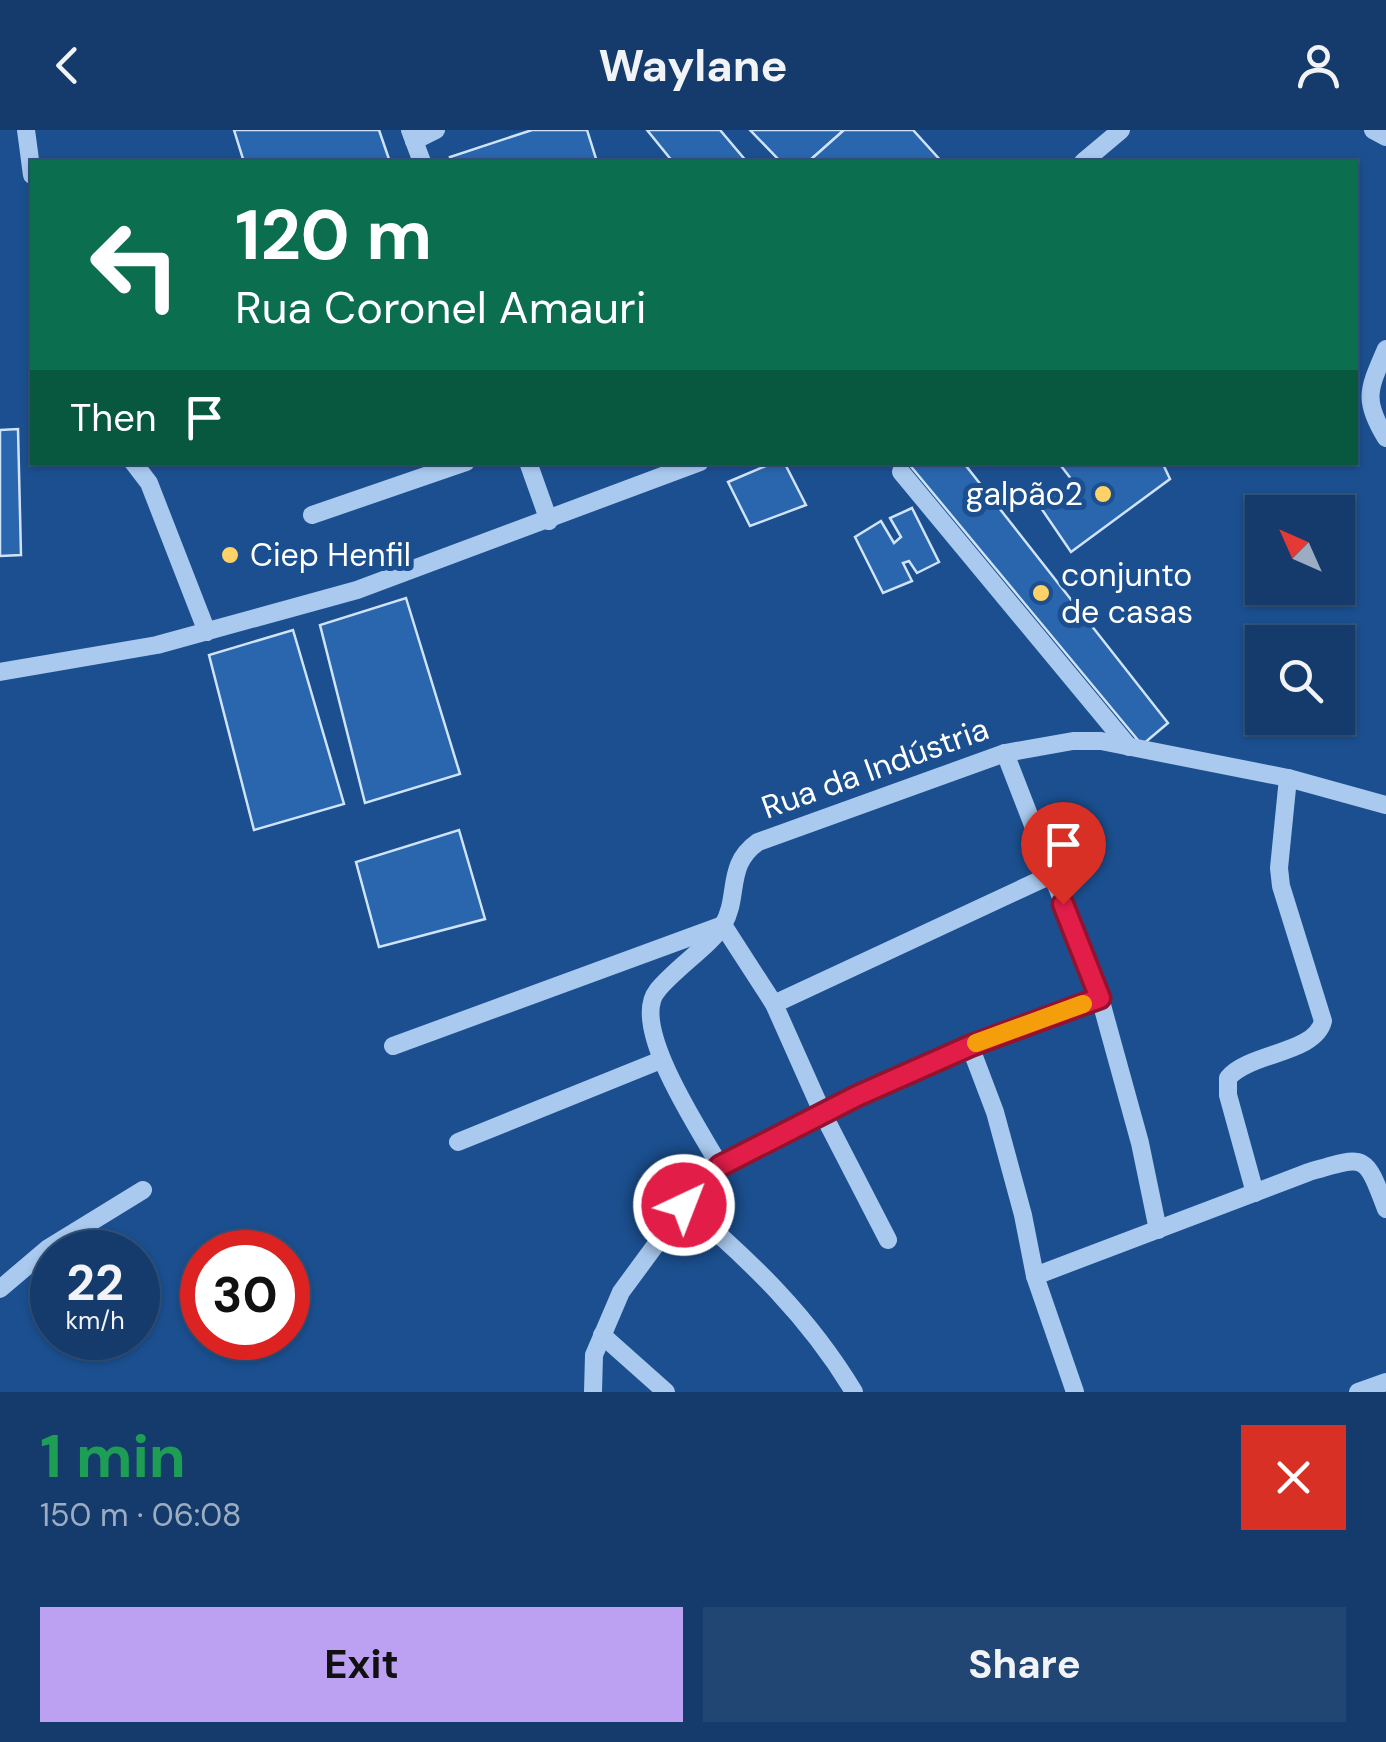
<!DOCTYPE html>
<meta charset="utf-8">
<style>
body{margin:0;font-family:"DM Sans",sans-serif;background:#214673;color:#f1f3f6;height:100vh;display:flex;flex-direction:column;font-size:38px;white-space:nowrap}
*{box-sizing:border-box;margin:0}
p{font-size:32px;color:#9dadc1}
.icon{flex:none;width:55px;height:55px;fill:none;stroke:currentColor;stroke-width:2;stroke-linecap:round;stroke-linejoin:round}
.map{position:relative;height:1262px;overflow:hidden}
.details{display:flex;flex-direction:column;background:#143b6b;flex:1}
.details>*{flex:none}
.banner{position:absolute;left:30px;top:30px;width:1328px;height:305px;border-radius:0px;box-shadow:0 2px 8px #0004,0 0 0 2px #33557e;background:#0b6e4f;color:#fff;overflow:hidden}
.needle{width:65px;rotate:315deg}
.buttons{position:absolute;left:1245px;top:365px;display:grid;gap:20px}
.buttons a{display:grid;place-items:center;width:110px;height:110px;border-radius:0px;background:#143b6b;box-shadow:0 2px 8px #0004,0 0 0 2px #33557e;font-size:50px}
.speed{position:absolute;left:30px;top:1100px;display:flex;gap:20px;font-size:50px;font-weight:700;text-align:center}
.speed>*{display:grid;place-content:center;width:130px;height:130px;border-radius:50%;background:#143b6b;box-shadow:0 2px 8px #0004,0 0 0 2px #33557e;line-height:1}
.speed small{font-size:25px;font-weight:400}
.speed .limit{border:15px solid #d22;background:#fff;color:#111}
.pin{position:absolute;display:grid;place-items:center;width:85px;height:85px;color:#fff;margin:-102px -42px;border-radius:50% 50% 50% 0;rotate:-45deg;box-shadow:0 0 10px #0007}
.pin .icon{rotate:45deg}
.me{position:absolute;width:110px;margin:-55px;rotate:43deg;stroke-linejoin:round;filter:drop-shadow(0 0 8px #0008)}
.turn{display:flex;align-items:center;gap:35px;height:210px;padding:0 40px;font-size:45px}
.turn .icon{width:130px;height:130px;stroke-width:2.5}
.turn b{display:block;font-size:70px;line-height:85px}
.then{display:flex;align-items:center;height:95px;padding:0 40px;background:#0003;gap:20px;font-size:38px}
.round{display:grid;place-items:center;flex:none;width:105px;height:105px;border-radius:0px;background:#214673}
.overview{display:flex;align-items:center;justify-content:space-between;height:170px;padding:0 40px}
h1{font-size:60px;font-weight:700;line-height:75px;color:#1e9e55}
.primary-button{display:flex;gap:20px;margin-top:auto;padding:20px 40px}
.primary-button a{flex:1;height:115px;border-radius:0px;background:#bca0f2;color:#111;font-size:40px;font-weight:700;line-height:115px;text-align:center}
.primary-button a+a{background:#214673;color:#f1f3f6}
header{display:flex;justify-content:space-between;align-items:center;height:130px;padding:0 40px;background:#143b6b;font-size:45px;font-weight:700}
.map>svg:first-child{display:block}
</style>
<header><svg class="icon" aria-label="back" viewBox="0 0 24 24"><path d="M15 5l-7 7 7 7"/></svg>Waylane<svg class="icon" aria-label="person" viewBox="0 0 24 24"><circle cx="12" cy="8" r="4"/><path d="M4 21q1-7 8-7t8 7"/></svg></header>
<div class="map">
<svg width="1386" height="1262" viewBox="0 0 1386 1262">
<rect width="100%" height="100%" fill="#1b4f8f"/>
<g fill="#2a66ad" stroke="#cfe3fa" stroke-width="2.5">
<polygon points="234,0 379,0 390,32 244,32"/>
<polygon points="532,0 587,0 597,32 452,32 450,27"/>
<polygon points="647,0 720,0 747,32 673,32"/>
<polygon points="750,0 844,0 808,32 781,32"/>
<polygon points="844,0 913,0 942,32 808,32"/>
<polygon points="18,299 21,425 0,426 0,300"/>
<polygon points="775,332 784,332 806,375 750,396 728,352"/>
<polygon points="963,332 1168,593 1142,615 908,333"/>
<polygon points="1058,332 1162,332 1170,349 1071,422 1041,378 1072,350"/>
<polygon points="912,378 939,432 917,443 909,431 903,433 912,451 883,463 855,407 881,391 894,413 901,407 890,388"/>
<polygon points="406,468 460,644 365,673 320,495"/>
<polygon points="293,500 344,674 254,700 209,525"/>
<polygon points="459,700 485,789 379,817 356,732"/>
</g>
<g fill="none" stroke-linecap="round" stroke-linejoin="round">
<g stroke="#a9c9ee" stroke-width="18">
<polyline points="26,0 32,45"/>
<polyline points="410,0 422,32"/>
<polyline points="1373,0 1386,7"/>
<polyline points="414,11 436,0"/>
<polyline points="1083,32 1121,0"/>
<path d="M1386 219C1369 259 1362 269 1386 308"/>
<polyline points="133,332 149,353 207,502"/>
<polyline points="528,332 549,391"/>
<polyline points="901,342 1129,617"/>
<polyline points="312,385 466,332"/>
<polyline points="0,542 157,515 357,460 700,332"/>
<polyline points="1005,623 1100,868 1140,1013 1158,1100"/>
<polyline points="774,874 1051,745"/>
<polyline points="393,916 723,795 774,874 823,984 888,1110"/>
<polyline points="970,916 995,982 1023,1085 1035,1146 1075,1262"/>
<polyline points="458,1012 661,930"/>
<path d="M720 1036C701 1002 629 896 657 861 672 841 712 814 723 795 740 766 725 735 758 712L1005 623 1073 611H1101L1288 648 1386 675"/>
<path d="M1255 1063 1228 965V948C1250 922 1315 924 1323 891L1281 756 1279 738 1288 648"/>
<path d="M685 1075C751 1131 809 1187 854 1262"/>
<path d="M1035 1146 1309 1042C1366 1025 1365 1023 1386 1079"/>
<polyline points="0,1159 47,1119 143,1060"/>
<polyline points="602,1205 666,1262"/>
<polyline points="593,1262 594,1225 621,1162 685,1075 720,1036 857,966 970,916 1100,868"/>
<polyline points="1358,1262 1386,1252"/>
</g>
</g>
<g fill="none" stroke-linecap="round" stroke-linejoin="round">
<g stroke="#92132f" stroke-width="25">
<polyline id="route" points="684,1075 720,1036 857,966 970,916 1100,868 1063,774"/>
</g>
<use href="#route" stroke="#e11d48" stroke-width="18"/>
<polyline stroke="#f59e0b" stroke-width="18" points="976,913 1083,874"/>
</g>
<g fill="#ffd166" stroke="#1b4f8f" stroke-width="4">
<circle cx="1103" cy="364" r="10"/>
<circle cx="230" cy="425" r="10"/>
<circle cx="1041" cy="463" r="10"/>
</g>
<g text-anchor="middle" stroke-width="10" stroke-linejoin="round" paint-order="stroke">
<g font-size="32" fill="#fff" stroke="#1b4f8f" text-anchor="start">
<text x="1083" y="375" text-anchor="end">galpão2</text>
<text x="250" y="436">Ciep Henfil</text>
<text x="1061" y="456">conjunto<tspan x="1061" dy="37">de casas</tspan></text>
</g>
<g font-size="32" fill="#fff" stroke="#1b4f8f">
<text transform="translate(875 638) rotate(-20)" y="11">Rua da Indústria</text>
</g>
</g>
</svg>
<div class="buttons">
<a><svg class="needle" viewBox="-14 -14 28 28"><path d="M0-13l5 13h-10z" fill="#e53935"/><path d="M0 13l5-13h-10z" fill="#9dadc1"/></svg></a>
<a><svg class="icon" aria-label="search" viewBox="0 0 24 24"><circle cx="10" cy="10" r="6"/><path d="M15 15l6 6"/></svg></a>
</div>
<div class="speed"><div>22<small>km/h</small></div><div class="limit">30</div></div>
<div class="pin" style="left:1063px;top:774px;background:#d93025"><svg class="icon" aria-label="arrive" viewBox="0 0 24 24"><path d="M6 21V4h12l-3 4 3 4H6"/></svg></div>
<svg class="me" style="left:684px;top:1075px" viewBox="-20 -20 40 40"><circle r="17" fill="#e11d48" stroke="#fff" stroke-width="3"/><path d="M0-11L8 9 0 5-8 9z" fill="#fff"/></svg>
<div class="banner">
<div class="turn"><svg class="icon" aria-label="left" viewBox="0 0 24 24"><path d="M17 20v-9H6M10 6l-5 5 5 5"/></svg><div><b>120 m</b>Rua Coronel Amauri</div></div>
<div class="then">Then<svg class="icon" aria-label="arrive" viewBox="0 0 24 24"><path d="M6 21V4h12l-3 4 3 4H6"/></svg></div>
</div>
</div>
<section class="details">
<div class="overview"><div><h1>1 min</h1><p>150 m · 06:08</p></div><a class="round" style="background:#d93025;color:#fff"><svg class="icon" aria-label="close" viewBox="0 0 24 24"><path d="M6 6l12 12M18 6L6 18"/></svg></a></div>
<div class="primary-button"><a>Exit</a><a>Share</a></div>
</section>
